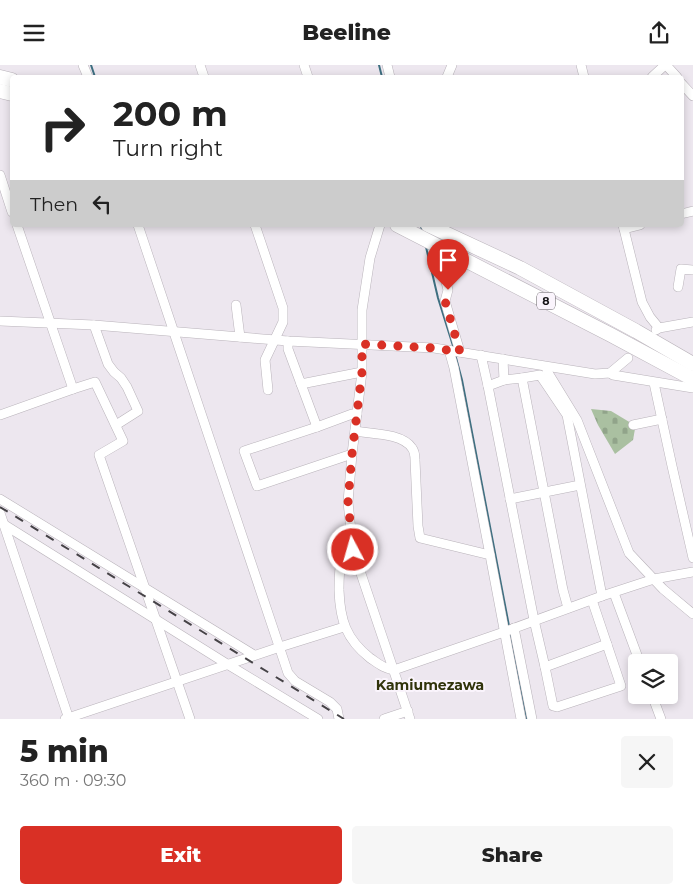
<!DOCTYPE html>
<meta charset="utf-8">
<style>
body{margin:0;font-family:Montserrat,sans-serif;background:#f6f6f6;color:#222;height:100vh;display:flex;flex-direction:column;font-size:19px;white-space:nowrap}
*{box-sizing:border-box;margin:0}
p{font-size:16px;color:#767676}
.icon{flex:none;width:28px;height:28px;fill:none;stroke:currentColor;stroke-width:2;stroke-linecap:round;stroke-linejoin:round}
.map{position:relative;height:654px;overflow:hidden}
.sheet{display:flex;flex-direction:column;background:#fff;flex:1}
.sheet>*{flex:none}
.guide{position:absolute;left:10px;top:10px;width:674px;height:152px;border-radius:5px;box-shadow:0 2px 8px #0003;background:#fff;color:#222;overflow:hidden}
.fabs{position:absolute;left:628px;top:589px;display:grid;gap:10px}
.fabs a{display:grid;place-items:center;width:50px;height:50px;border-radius:5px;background:#fff;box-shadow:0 2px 8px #0003;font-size:25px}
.pin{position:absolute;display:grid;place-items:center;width:42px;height:42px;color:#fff;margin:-51px -21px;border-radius:50% 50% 50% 0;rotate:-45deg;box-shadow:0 0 5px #0007}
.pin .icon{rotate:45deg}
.me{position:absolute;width:55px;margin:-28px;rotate:354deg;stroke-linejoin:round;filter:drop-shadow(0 0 4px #0008)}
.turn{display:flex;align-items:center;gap:18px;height:105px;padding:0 20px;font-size:22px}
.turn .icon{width:65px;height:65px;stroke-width:2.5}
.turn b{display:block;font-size:35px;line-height:42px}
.then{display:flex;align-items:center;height:48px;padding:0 20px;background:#0003;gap:10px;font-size:19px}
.round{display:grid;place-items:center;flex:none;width:52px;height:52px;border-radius:5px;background:#f6f6f6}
.summary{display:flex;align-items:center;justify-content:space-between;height:85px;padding:0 20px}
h1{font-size:30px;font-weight:800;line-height:38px}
.cta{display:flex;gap:10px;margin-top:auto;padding:10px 20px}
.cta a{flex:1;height:58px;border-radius:5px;background:#d93025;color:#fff;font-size:20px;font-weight:800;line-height:58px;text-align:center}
.cta a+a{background:#f6f6f6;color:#222}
header{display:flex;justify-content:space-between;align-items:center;height:65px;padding:0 20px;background:#fff;font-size:22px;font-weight:800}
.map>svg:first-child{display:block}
</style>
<header><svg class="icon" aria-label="menu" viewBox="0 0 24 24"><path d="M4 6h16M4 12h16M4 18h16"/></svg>Beeline<svg class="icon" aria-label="share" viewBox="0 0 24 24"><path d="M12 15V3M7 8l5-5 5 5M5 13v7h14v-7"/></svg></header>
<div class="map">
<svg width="693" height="654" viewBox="0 0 693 654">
<defs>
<pattern id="cemetery-stones" width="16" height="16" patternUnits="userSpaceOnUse" patternTransform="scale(1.25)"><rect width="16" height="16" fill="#aac0a1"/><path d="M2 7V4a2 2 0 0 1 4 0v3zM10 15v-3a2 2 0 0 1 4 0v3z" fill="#91a48a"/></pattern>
</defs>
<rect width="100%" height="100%" fill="#ede7ef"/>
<polygon fill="url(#cemetery-stones)" points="591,344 611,346 631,358 635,364 633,375 615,389 598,360"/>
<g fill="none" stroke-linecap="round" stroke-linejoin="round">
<g stroke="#3e6f80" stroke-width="2">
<polyline points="91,0 95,12"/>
<polyline points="379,0 382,12"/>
<polyline points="421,160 422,166"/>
<polyline points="426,182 438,233 454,284"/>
<polyline points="455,289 462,315 509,561"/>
<polyline points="510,568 527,654"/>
</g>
<g stroke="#b9b3ba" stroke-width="10">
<g id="minor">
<polyline points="83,0 88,12"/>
<polyline points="200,0 204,12"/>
<polyline points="304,0 308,12"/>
<polyline points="387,0 390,12"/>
<polyline points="581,0 584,12"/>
<polyline points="666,0 677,12"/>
<polyline points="447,12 452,0"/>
<polyline points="652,12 665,0"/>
<polyline points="681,18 693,31"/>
<polyline points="0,110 12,147"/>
<polyline points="681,149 693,146"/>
<polyline points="17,160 73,324 95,317 123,376 99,390 190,654"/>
<polyline points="138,160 288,608 295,616 330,637 337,644 339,654"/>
<polyline points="255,160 283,243 283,257 265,295 268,325"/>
<polyline points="380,160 370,193 362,245 362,307 352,389 348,437 353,485 410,654"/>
<polyline points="623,160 642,237 650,252 659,263"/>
<polyline points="624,164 640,160"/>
<polyline points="440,193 448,225 445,236 460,287"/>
<polyline points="678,222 681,204 693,205"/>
<polyline points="236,240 240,272"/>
<polyline points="0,256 94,260 288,276 434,283 595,309 610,308 628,293"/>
<polyline points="94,260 108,299 114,307 121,313 127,322 138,346 116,360"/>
<polyline points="656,265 659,263 693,257"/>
<polyline points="288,276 288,284 301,319 362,307"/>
<polyline points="449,285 454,303 490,490"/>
<polyline points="481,290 488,321"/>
<polyline points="503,294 504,315 522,313 563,525 568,543"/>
<polyline points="547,306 577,355 629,488 663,524 693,549"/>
<polyline points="610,308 613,310 693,323"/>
<polyline points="522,313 540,310 567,350 602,531"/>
<polyline points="504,315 488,321 534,555 545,602 607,579"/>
<polyline points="654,318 672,401 693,493"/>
<polyline points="301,319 317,362 352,349 357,349"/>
<polyline points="0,350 73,324"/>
<polyline points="633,360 662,354"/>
<polyline points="317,362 244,386 257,421 352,389"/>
<path d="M355 366C371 369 402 368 412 383 415 387 415 391 415 395L418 461 420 473 490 490 521 654"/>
<polyline points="0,434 254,590"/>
<polyline points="510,434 580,420"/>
<polyline points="0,448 69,654"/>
<polyline points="0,457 227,599 318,654"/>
<path d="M353 485 342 490C339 503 339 512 339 525 340 555 346 574 370 593 379 599 383 603 394 605L501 568 602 531 654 514 693 507"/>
<polyline points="614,528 640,598"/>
<polyline points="514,563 532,654"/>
<polyline points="545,602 553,641 557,642 621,621 592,535"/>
<polyline points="652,630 661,654"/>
<polyline points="65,654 280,582 344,562"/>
<polyline points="384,654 408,646"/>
</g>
</g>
<g stroke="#b9b3ba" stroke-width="15">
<g id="highway">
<polyline points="0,12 12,15"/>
<polyline points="0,26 12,29"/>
<polyline points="397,160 611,270 693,314"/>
<polyline points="428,160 520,203 636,266 693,299"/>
</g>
</g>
<use href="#minor" stroke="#fff" stroke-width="9"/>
<use href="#highway" stroke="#fff" stroke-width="14"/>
<polyline stroke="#464347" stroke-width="2" stroke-dasharray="9 9" stroke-linecap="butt" points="0,442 344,654"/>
</g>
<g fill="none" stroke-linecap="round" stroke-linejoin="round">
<polyline stroke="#d93025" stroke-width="9" stroke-dasharray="0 16.2" points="353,485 348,437 352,389 362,307 362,279 434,283 460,287 445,236 448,225"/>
</g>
<g text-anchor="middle" stroke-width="4" stroke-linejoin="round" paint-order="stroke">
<rect fill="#faf4fc" stroke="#5a565b" stroke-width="1" x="537" y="227.5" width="18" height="17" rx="4"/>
<g font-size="11" font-weight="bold" fill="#151316">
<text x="546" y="240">8</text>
</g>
<g font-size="14" font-weight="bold" fill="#31340b" stroke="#faf4fc">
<text x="430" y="625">Kamiumezawa</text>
</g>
</g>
</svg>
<div class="fabs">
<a><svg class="icon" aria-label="layers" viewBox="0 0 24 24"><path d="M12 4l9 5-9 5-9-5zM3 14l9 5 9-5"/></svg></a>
</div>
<div class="pin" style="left:448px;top:225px;background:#d93025"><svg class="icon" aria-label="arrive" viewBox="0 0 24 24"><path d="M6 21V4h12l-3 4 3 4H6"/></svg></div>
<svg class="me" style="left:353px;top:485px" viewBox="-20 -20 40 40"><circle r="17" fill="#d93025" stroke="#fff" stroke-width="3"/><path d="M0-11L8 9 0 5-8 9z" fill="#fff"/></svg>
<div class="guide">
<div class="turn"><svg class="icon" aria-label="right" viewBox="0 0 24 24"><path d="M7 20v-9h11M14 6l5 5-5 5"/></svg><div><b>200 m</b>Turn right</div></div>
<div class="then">Then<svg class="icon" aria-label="left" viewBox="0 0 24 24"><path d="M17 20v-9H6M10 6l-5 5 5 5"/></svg></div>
</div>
</div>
<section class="sheet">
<div class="summary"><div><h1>5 min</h1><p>360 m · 09:30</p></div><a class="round"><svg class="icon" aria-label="close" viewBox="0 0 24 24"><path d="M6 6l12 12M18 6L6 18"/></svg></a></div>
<div class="cta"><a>Exit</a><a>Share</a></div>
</section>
